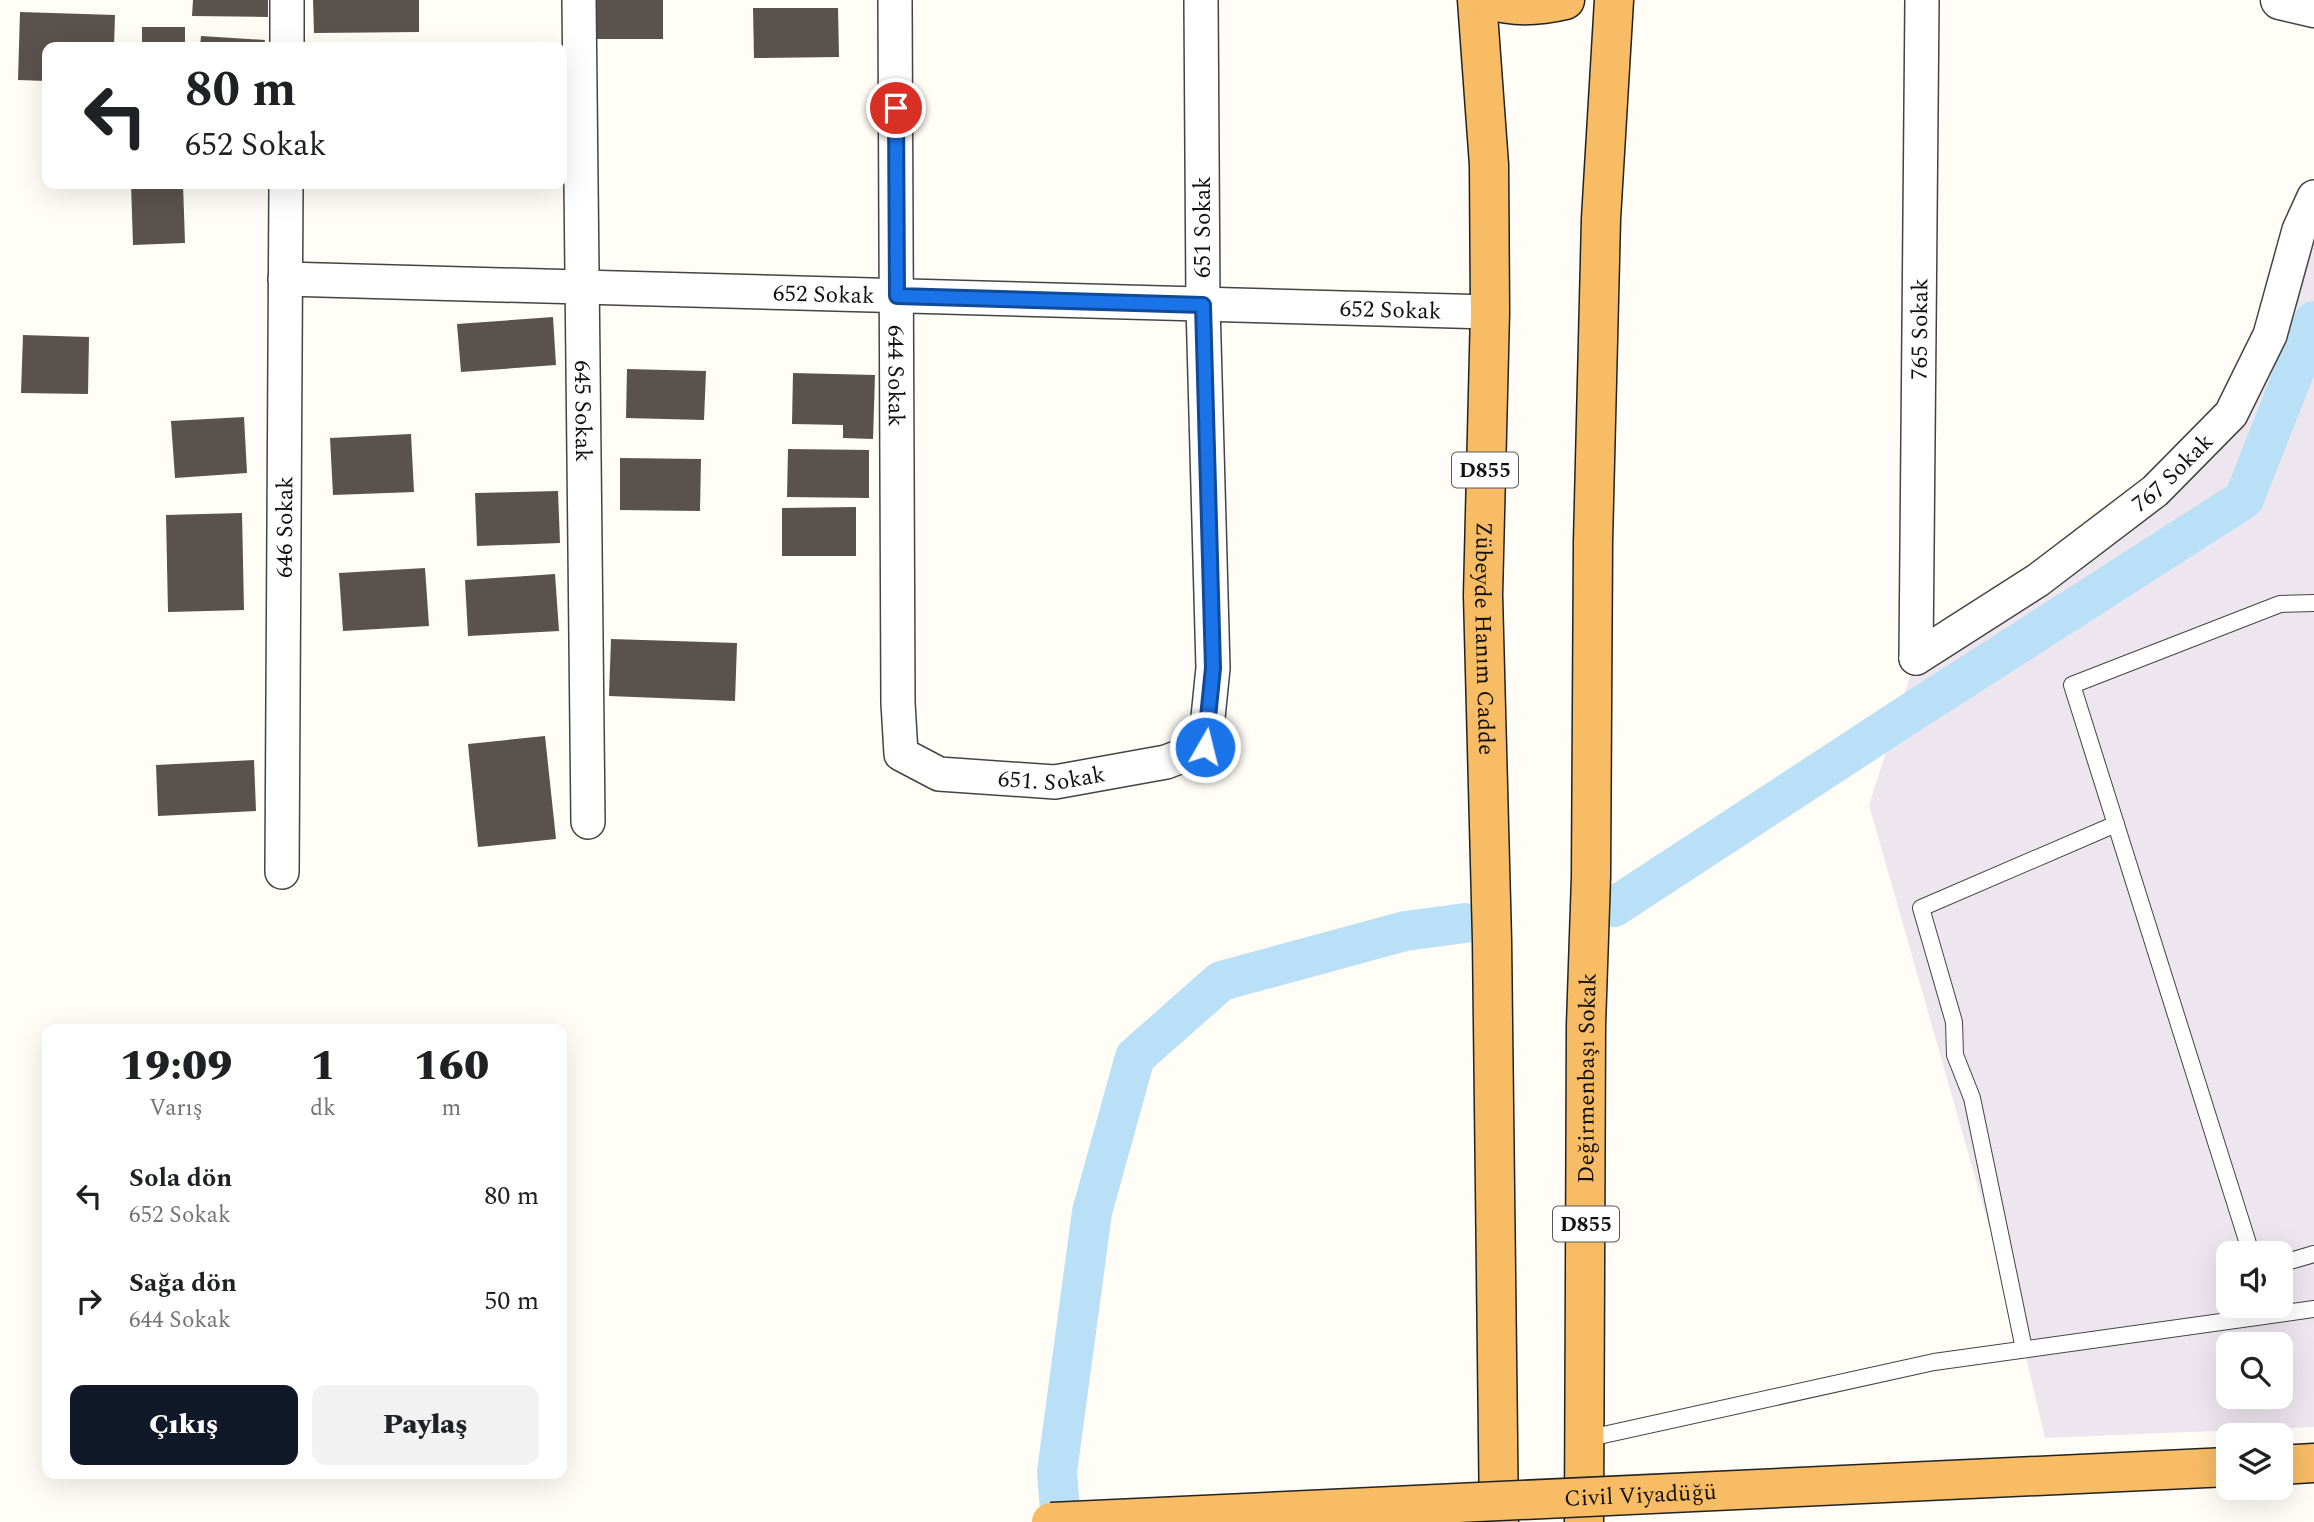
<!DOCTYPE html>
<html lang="tr">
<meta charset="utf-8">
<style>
body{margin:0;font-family:Spectral,serif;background:#f2f2f2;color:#202124;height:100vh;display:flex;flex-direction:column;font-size:26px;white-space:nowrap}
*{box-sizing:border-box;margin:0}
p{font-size:23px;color:#757577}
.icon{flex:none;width:38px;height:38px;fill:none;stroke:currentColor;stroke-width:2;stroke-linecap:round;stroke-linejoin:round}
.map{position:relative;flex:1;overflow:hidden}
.panel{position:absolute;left:42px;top:1024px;width:525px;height:455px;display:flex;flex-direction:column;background:#fff;border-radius:14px;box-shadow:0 7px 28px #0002}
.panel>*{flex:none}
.hud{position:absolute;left:42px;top:42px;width:525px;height:147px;border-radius:14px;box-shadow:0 7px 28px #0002;background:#fff;color:#202124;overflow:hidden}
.controls{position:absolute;left:2216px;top:1241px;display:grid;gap:14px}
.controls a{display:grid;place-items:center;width:77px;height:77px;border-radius:14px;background:#fff;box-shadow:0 7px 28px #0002;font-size:35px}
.pin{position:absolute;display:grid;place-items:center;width:60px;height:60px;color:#fff;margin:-30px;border:4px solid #fff;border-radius:50%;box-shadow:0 2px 7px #0007}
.me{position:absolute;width:77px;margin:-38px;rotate:8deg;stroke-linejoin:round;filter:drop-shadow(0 0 5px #0008)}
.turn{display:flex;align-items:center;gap:24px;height:147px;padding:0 28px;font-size:32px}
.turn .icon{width:91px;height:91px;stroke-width:2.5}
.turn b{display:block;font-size:49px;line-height:60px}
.eta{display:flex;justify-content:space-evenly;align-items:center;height:119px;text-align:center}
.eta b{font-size:42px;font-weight:800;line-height:49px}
.cta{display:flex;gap:14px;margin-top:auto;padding:14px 28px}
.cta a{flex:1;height:80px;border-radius:14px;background:#111827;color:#fff;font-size:28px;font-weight:800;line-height:80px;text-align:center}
.cta a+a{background:#f2f2f2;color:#202124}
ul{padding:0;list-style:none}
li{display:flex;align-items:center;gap:21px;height:105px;padding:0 28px}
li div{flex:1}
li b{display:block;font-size:26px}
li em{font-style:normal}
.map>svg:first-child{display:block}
</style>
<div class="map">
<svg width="2314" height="1522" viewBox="0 0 2314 1522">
<rect width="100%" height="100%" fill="#fffdf5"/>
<path fill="#eee6ef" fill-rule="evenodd" d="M2314 197V1427L2045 1438 2024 1349 1869 805 1916 658 2231 414ZM2228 1253H2280V1306H2228ZM2228 1344H2280V1396H2228Z"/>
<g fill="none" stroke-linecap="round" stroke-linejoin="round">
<g stroke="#b9e0f7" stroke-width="40">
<polyline points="1614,907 1918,708 2244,499 2314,321"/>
<polyline points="1061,1522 1057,1472 1092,1212 1135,1057 1221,981 1405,931 1465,923"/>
</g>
</g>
<g fill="#5a524d">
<polygon points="193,0 268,0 268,17 192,16"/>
<polygon points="313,0 419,0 419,32 314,33"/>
<rect x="594" y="0" width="69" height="39"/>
<polygon points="753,8 838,8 839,57 754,58"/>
<polygon points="20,12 115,15 114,47 47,47 47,81 18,80"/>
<rect x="142" y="27" width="43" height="20"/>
<polygon points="201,36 265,40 264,47 200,47"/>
<polygon points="131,184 183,184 185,243 133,245"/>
<polygon points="553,317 556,365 461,372 457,324"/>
<polygon points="23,335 89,337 88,394 21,393"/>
<polygon points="627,369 706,371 704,420 626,418"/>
<polygon points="793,373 875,375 873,439 843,438 843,425 792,424"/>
<polygon points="244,417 247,473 175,478 171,421"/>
<polygon points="411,434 414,492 333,495 330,438"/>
<polygon points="788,449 869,450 869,498 787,497"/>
<polygon points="620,458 701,459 700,511 620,510"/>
<polygon points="558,491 560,543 477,546 475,493"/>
<polygon points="856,507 856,556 782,556 782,508"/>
<polygon points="242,513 244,610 168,612 166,515"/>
<polygon points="425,568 429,626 343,631 339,573"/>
<polygon points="555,574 559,631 468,636 465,580"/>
<polygon points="611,639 737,643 735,701 609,696"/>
<polygon points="545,736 556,839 478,847 468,744"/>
<polygon points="254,760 256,811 158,816 156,765"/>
</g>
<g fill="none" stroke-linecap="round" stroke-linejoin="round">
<g stroke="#444" stroke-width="18">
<g id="service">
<polyline points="2251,1253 2072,685 2280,604 2314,603"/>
<polyline points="2280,1264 2314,1254"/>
<polyline points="2024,1349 1972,1098 1955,1055 1954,1022 1921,908 2116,824"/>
<polyline points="1585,1439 1934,1362 2314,1309"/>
</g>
</g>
<g stroke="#444" stroke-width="36">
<g id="minor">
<path id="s1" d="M579 0 588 822"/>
<path id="s2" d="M895 0 898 703 901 754 939 774 1055 782 1166 762 1205 747 1213 668 1203 305 1201 0"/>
<polyline points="287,47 287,0"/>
<path id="s3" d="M285 279 1490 312"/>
<path id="s4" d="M1916 658 1922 0"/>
<path id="s5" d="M1916 658 2038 580 2155 491 2231 414 2270 335 2299 230 2314 197"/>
<path id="s6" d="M282 872 286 184"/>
</g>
</g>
<g stroke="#444" stroke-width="41">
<polyline id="tertiary" points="2280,0 2314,8"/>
</g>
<g stroke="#222" stroke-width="41">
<g id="trunk">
<path id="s7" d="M1477 0 1489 165 1490 312 1483 595 1492 940 1499 1522"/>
<path d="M1490 0C1515 8 1540 6 1565 0"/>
<polyline points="2280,1465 2314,1463"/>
<path id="s8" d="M1584 1522 1586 1025 1591 877 1593 542 1601 219 1614 0"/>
</g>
</g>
<use href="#service" stroke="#fff" stroke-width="16"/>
<use href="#minor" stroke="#fff" stroke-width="33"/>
<use href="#tertiary" stroke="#fff" stroke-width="38"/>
<use href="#trunk" stroke="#f7bc64" stroke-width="38"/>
<g stroke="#222" stroke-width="41" stroke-linecap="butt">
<g id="trunk-bridge">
<path id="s9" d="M1051 1522 2228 1467"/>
</g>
</g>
<use href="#trunk-bridge" stroke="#f7bc64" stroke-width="38"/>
</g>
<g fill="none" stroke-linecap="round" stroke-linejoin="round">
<g stroke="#114b97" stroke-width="18">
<polyline id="route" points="896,108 897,296 1203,305 1213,668 1205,747"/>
</g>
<use href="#route" stroke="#1a73e8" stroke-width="12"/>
</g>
<g text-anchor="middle" stroke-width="7" stroke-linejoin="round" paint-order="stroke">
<g fill="#fff" stroke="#585858" stroke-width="2">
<rect x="1452" y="452.5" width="66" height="35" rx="5"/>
<rect x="1553" y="1206.5" width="66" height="35" rx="5"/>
</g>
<g font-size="21" font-weight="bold" fill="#111">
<text x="1485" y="477">D855</text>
<text x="1586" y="1231">D855</text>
</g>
<g font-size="23" fill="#111" stroke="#fff">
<text transform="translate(1202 227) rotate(-90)" y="8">651 Sokak</text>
<text dy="8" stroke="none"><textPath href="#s3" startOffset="539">652 Sokak</textPath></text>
<text dy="8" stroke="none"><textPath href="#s3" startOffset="1106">652 Sokak</textPath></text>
<text dy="8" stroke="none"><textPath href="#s4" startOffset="329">765 Sokak</textPath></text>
<text dy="8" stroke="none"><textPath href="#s2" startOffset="376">644 Sokak</textPath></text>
<text dy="8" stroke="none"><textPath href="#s1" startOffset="411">645 Sokak</textPath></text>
<text dy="8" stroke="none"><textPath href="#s5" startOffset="317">767 Sokak</textPath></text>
<text dy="8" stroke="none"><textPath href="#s6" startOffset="345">646 Sokak</textPath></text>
<text dy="8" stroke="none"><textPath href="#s7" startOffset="639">Zübeyde Hanım Cadde</textPath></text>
<text dy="8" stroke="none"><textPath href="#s2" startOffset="910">651. Sokak</textPath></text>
<text dy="8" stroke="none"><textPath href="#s8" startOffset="444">Değirmenbaşı Sokak</textPath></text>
<text dy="8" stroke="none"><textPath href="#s9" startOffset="590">Civil Viyadüğü</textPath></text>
</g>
</g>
</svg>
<div class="controls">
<a><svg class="icon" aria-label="sound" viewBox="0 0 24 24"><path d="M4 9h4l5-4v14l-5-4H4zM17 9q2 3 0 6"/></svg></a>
<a><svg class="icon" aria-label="search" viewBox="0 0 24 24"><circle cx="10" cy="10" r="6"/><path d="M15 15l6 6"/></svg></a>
<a><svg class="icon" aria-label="layers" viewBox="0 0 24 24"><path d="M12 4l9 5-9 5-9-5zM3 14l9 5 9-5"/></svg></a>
</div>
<div class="pin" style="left:896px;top:108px;background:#d93025"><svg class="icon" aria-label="arrive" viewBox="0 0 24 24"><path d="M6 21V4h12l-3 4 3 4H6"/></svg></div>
<svg class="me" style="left:1205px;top:747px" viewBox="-20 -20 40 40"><circle r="17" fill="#1a73e8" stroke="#fff" stroke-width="3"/><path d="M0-11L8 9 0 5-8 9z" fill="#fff"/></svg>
<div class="hud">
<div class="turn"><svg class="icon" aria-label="left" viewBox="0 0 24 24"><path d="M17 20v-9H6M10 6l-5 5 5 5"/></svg><div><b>80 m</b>652 Sokak</div></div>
</div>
<section class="panel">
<div class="eta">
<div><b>19:09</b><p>Varış</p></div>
<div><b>1</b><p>dk</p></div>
<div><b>160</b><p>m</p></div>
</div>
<ul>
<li><svg class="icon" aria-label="left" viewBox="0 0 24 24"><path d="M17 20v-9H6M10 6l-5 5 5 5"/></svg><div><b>Sola dön</b><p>652 Sokak</p></div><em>80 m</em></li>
<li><svg class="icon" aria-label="right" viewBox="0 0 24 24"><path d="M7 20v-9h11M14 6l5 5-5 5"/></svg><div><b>Sağa dön</b><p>644 Sokak</p></div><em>50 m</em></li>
</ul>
<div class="cta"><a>Çıkış</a><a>Paylaş</a></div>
</section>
</div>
